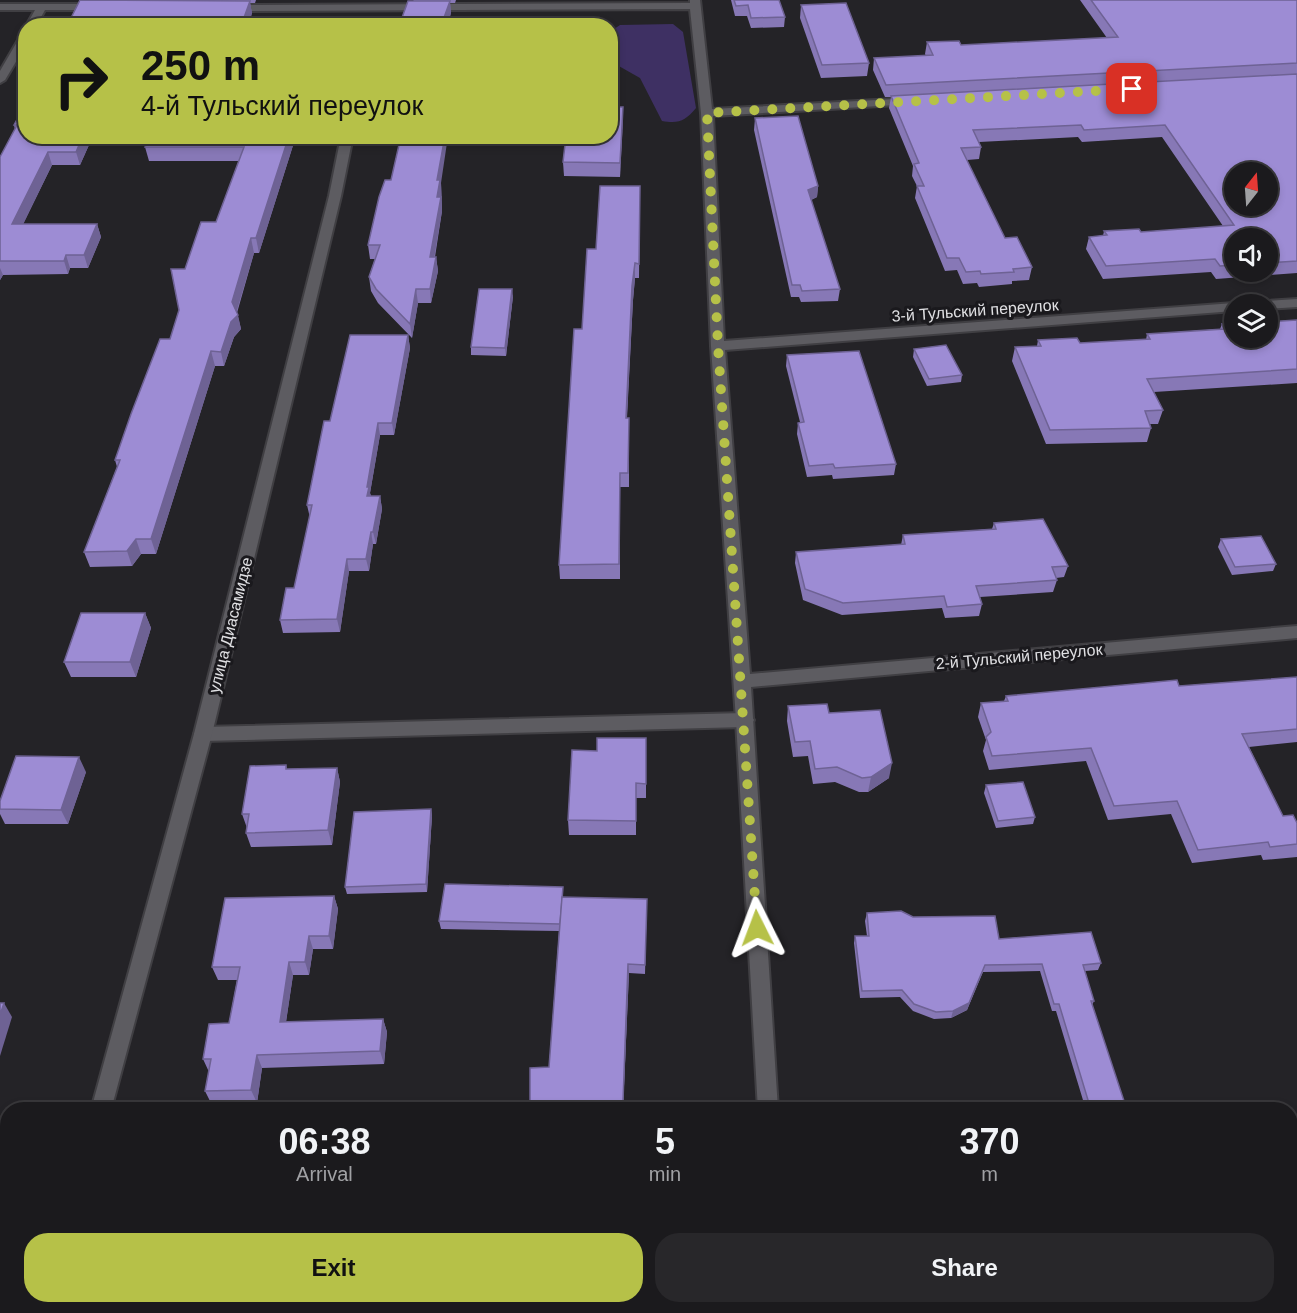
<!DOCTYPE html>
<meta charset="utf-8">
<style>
body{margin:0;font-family:Arial,sans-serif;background:#28272a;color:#f1f3f6;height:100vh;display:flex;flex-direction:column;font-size:22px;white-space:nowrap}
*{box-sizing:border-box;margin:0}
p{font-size:20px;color:#a0a1a4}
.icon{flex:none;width:33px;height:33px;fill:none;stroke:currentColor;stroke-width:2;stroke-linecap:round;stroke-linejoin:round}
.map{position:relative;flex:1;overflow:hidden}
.side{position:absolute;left:0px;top:1102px;width:1298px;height:212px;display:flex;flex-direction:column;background:#1b1a1d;border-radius:24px 24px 0 0;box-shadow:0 3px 9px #0003,0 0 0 2px #39383b}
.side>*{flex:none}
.hud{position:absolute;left:18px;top:18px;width:600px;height:126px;border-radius:24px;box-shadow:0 3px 9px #0003,0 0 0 2px #39383b;background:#b6c148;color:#111;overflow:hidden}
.needle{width:39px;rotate:17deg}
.buttons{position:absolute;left:1224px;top:162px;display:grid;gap:12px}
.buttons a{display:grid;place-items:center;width:54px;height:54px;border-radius:50%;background:#1b1a1d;box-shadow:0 3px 9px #0003,0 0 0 2px #39383b;font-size:30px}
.pin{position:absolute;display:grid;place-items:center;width:51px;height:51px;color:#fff;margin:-26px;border-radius:12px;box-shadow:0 3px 9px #0006}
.me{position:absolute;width:66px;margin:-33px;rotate:357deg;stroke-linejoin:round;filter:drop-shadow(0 0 4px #0008)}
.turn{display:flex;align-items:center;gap:21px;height:126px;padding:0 24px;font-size:27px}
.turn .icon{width:78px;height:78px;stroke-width:2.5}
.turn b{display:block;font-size:42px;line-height:51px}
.eta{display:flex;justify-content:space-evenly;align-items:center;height:102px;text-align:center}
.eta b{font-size:36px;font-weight:600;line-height:42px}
.action{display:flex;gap:12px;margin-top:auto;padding:12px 24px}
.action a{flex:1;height:69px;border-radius:24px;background:#b6c148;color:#111;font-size:24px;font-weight:600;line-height:69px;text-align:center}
.action a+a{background:#28272a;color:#f1f3f6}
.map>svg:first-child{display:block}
</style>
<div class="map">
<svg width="1297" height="1313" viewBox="0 0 1297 1313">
<rect width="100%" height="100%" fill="#242327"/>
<path fill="#3e3063" d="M673 24 683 32 696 108C685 121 679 124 662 121L640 78 617 65 611 52V31L620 25Z"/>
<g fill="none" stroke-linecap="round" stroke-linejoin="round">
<g stroke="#403f43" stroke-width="4">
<polygon id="service" points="745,713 751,715 754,720 751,725 745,727 203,741 197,739 194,734 197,729 203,727"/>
</g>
<g stroke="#403f43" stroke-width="4">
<g id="minor">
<polygon points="690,0 700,0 712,109 913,98 919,101 913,104 713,116 724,341 1234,303 1239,304 1234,304 1234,311 725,350 750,674 1297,626 1297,638 751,687 778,1110 758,1110 736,720 711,346 701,113 690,9 229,11 224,8 229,5 690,3"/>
<polygon points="0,4 98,4 103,7 98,10 45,10 36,26 26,26 35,10 0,10"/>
<polygon points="26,32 26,45 5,80 0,83 0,71 21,35"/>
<polygon points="341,136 353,136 341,196 212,734 111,1110 91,1110 194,734 329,196"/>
<polygon points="1297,299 1297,307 1268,309 1268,304 1262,304 1268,301"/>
<polygon points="35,1306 58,1306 56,1313 34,1313"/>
<rect x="768" y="1306" width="22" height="7"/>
</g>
</g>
<use href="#service" fill="#5d5c61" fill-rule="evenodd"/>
<use href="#minor" fill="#5d5c61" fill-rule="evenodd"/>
</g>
<g fill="#8778b6" fill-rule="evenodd">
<polygon points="80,0 256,0 255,3 250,3 252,14"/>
<polygon points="413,0 456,0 455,3 450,3 451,14 414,1"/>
<polygon points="731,0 779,0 785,17 784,27 751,28 747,16 735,16"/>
<path d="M1080 0H1297V273L1216 279 1211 272 1103 279 1086 249 1089 237 1103 236 1104 231 1141 232 1223 226 1162 137 1082 142 1078 137 979 142 981 147 979 159 967 160 1005 238 1032 267 1029 280 1012 281V284L979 287 977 283 963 284 957 270 945 271 915 198 917 186 912 176 913 166 889 108 891 97H885L873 70 874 58 926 56 925 54 927 42 961 45 1107 38ZM1234 238H1268V272H1234Z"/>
<polygon points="801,5 869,63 867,76 821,78 800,18"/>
<polygon points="26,103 26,136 93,136 80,165 52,165 23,224 97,224 101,237 88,268 70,268 68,274 3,275 0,280 0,157 15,130 14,125"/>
<polygon points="623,107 620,177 564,176 563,162"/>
<polygon points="755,118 818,186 817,197 811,200 840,289 838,301 801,302 799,297 791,297 754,130"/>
<polygon points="150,136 296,136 259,253 254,253 237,313 241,329 234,337 224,366 215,366 156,554 141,554 132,566 90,567 84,552 117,467 115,460 170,339 179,310 185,269 216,222 239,161 149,161 145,147"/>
<polygon points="391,180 441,183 442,211 435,257 436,257 438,271 431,303 418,303 412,338 378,303 371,291 369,277 375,259 370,259 368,245"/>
<polygon points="640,186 639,278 635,278 633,300 627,418 629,418 629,487 620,487 620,579 560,579 559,565 596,249"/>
<polygon points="513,296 506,356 471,355 471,347"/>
<polygon points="1297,320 1297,383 1154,392 1163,410 1158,424 1150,424 1151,428 1147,442 1046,444 1012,361 1015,347 1037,346 1038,340 1080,343 1146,340 1147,334 1220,329 1222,324"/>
<polygon points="408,335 410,348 394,435 380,435 370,493 371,496 380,496 382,509 376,544 373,544 369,571 349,571 340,632 283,633 280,620 294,588 310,518 307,505"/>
<polygon points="914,349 962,375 961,382 927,386 913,357"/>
<polygon points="787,355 896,464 894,475 833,479 832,475 807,477 797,434 798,423 800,422 786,366"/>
<polygon points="994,523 1068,566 1064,577 1056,578 1057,580 1053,592 980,597 982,604 979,616 945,618 942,608 842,615 803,600 795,563 796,552 901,545 903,535 992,529"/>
<polygon points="1221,539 1276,564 1273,571 1232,575 1218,547"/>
<polygon points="145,613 151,628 136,677 71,677 64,662"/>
<polygon points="1297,677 1297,742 1249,747 1283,816 1297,823 1297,857 1263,860 1261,855 1192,863 1171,814 1108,820 1086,761 989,770 983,751 986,740 978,717 981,703 1004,701 1006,696 1179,686"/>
<polygon points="788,706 829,713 889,778 868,792 859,792 835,782 813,784 808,756 793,757 787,721"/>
<polygon points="646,738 646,798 636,798 636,835 569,835 568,820 597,751"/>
<polygon points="286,765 287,769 337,768 340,782 332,845 251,847 246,833 247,828 242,814"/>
<polygon points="86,772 68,824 5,824 0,814 0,801"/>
<polygon points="986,785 1035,817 1033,824 996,828 984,793"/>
<polygon points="431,809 432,816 427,892 347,894 345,887"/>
<polygon points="563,894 563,897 647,899 645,974 629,973 623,1109 530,1110 549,1067 559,931 441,929 439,921"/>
<polygon points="334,896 338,909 333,949 313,949 309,975 293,975 286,1022 383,1019 387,1032 384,1064 262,1068 257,1103 211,1103 205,1091 209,1072 203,1059 229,1023 237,980 218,980 212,967"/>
<polygon points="867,913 913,917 999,939 1101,963 1098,970 1085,971 1094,1001 1092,1005 1127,1110 1086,1110 1056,1011 1052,1011 1040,971 983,972 967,1010 951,1018 934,1019 913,1011 900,997 860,998 854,943 855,936 867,936 865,921"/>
<polygon points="619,1306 652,1306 619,1307"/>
</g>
<g fill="#6e6294">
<polygon points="250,1 252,14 248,26 241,26"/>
<polygon points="450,1 451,14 447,26 441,26"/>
<polygon points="623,107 623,121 620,177 620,163"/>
<polygon points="83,136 93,136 80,165 76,152"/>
<polygon points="289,136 296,136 259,253 256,238"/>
<polygon points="445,136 448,136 441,183 442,211 432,271 430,257 437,197 437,180"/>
<polygon points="48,152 52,165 17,237 12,224"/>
<polygon points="818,186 817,197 807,202 808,190"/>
<polygon points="97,224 101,237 88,268 84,255"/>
<polygon points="251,238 254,253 235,317 232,302"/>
<polygon points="66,255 70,268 68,274 64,261"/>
<polygon points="436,257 438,271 431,303 430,289"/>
<polygon points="635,263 635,278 633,300 626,432 626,418 632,286"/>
<polygon points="0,268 3,275 0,280"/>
<polygon points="416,289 418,303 412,338 410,324"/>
<polygon points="512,289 513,296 506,356 505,348"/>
<polygon points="238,315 241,329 234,337 224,366 221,352 231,322"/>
<polygon points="408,335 410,348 394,435 392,423"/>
<polygon points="211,351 215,366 156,554 151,539"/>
<polygon points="378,423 380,435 370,493 372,500 367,496 367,487"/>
<polygon points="380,496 382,509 376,544 373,532"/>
<polygon points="371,532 373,544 369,571 366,559"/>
<polygon points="136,539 141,554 132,566 127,551"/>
<polygon points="347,559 349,571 340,632 337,619"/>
<polygon points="145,613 151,628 136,677 130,662"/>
<polygon points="79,757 86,772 68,824 61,810"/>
<polygon points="892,763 889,778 868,792 871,777"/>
<polygon points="337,768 340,782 332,845 328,830"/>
<polygon points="431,809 432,816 427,892 426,884"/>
<polygon points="334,896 338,909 333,949 329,936"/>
<polygon points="309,936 313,949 309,975 305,962"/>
<polygon points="289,962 293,975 284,1035 280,1022"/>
<polygon points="628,964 629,973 623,1109 623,1101"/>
<polygon points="985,965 967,1010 951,1018 953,1011"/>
<polygon points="4,1003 12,1017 0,1056 0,1015"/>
<polygon points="383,1019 387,1032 384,1064 380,1051"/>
<polygon points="257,1055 262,1068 257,1103 251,1090"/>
<polygon points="375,1306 376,1306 377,1310 377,1313 374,1313"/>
</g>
<g fill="#9d8cd4" stroke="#6e6294" stroke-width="1.5" fill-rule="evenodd">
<polygon points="80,0 250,1 241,26 67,26"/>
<polygon points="734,0 779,0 785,17 751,18 748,5 736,6"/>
<polygon points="1091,0 1297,0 1297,63 886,85 874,58 933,55 927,42 959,41 961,45 1118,37"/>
<polygon points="408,1 450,1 441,26 399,26"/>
<polygon points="846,3 869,63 822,65 801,5"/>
<path d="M1297 74V261L1268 263V238H1234V265L1220 266 1215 259 1106 266 1089 237 1107 235 1104 231 1139 229 1141 232 1234 225 1165 125 1084 130 1081 125 973 130 981 147 961 148 1005 238 1017 237 1032 267 1013 269 1014 272 981 274 980 271 966 272 959 258H947L917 186H924L914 164 919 163 891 96ZM1234 172H1268V206H1234Z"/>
<polygon points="26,103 26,136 83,136 76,152 48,152 12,224 97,224 84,255 66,255 64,261 0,261 0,157 17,125 14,125"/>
<polygon points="610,107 623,107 620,163 563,162 566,136 610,136"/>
<polygon points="798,116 818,186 808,190 840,289 802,291 800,285 792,285 755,118"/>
<polygon points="150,136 289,136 256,238 251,238 232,302 238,315 231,322 221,352 211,351 151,539 136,539 127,551 84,552 120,460 115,460 131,414 160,339 170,339 179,310 171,269 185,269 201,222 216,222 244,147 145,147"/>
<polygon points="401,136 445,136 437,180 440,180 437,197 441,197 430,257 436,257 430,289 416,289 410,324 376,289 369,277 380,245 368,245 379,197 385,180 391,180"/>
<polygon points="600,186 640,186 639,264 635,263 632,286 626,418 629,418 628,473 620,473 619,564 559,565 574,329 582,329 587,249 596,249"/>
<polygon points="479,289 512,289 505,348 471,347"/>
<polygon points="1297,320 1297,369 1147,379 1163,410 1145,411 1151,428 1050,430 1015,347 1041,346 1038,340 1077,338 1080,343 1150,339 1147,334 1224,329 1222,324 1234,324 1234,338 1268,338 1268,322"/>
<polygon points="350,335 408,335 392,423 378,423 367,487 369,487 367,496 380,496 373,532 371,532 366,559 347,559 337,619 280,620 286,588 294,588 312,505 307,505 324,421 330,421"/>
<polygon points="946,345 962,375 929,379 914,349"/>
<polygon points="859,351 896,464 835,468 833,464 809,466 798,423 804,422 787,355"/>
<polygon points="1043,519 1068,566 1052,567 1057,580 976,586 982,604 947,607 944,596 843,603 805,589 796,552 905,544 903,535 996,529 994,523"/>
<polygon points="1261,536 1276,564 1235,567 1221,539"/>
<polygon points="81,613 145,613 130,662 64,662"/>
<polygon points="1297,677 1297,729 1242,734 1283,816 1293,815 1297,823 1297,844 1270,847 1268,842 1198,850 1177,801 1114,806 1091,748 992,756 986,737 991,732 981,703 1008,701 1006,696 1177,680 1179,686"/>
<polygon points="827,704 829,713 880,710 892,763 871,777 862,778 837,767 815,769 810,741 795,742 788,706"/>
<polygon points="597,738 646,738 646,784 636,783 636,821 568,820 572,750 597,751"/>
<polygon points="16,756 79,757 61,810 0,809 0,801"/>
<polygon points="286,765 286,769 337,768 328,830 246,833 249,814 242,814 250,766"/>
<polygon points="1023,782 1035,817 998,821 986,785"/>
<polygon points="431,809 426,884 345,887 354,812"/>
<polygon points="445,884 563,887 560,924 439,921"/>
<polygon points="334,896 329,936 309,936 305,962 289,962 280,1022 383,1019 380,1051 257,1055 251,1090 205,1091 211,1059 203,1059 209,1024 229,1023 240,967 212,967 225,898"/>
<polygon points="562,897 647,899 645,965 628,964 623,1101 617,1101 617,1110 530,1110 530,1068 549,1067"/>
<polygon points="901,911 913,917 995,916 999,939 1091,932 1101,963 1083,965 1094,1001 1091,1001 1127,1110 1091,1110 1059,1004 1054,1004 1042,964 985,965 969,1003 953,1011 936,1012 914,1004 902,990 862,991 855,936 869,936 867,913"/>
<polygon points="0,1003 4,1003 0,1015"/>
<polygon points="955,1104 956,1110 883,1110 884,1108"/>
<polygon points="337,1306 375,1306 374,1313 336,1313"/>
</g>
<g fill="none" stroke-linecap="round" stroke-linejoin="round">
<polyline stroke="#b6c148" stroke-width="10" stroke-dasharray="0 18" points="757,928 718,346 707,113 1132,89"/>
</g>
<g text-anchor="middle" stroke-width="6" stroke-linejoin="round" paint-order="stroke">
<g font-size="16" fill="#e0e0e3" stroke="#1a191d">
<text transform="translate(975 310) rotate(-4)" y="6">3-й Тульский переулок</text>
<text transform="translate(230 625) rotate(-76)" y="6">улица Диасамидзе</text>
<text transform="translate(1019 656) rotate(-5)" y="6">2-й Тульский переулок</text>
</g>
</g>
</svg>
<div class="buttons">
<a><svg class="needle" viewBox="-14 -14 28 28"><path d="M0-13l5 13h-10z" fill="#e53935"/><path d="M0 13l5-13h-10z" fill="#a0a1a4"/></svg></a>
<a><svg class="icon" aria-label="sound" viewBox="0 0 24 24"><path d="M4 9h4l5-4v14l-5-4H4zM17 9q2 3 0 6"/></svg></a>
<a><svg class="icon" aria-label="layers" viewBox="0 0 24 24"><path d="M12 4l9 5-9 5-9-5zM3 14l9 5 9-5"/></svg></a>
</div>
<div class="pin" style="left:1132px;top:89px;background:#d93025"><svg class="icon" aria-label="arrive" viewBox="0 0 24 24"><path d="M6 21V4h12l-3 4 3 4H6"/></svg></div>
<svg class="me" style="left:757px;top:928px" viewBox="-20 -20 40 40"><path d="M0-17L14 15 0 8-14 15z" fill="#b6c148" stroke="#fff" stroke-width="4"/></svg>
<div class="hud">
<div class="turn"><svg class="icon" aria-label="right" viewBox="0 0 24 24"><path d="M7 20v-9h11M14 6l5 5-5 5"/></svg><div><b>250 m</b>4-й Тульский переулок</div></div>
</div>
<section class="side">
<div class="eta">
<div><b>06:38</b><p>Arrival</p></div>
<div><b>5</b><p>min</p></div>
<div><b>370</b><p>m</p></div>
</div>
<div class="action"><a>Exit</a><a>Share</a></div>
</section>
</div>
